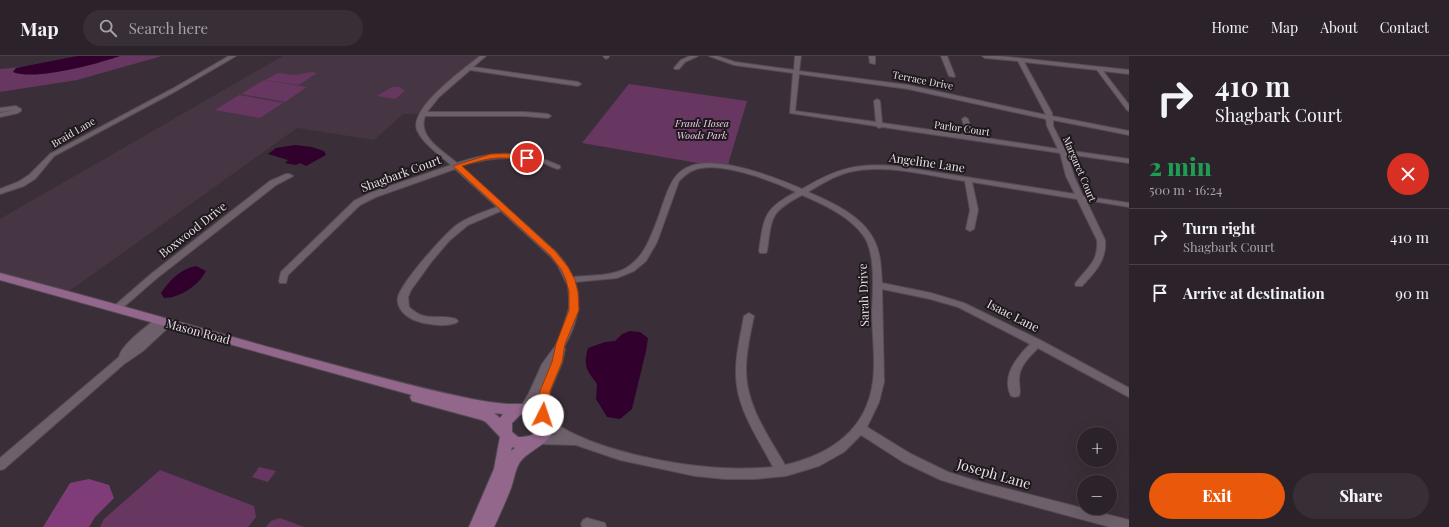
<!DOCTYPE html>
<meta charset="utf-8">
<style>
body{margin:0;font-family:"Playfair Display",serif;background:#382f36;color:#f1f3f6;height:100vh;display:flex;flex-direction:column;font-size:15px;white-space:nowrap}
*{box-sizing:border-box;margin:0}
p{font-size:13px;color:#a6a4a8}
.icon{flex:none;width:22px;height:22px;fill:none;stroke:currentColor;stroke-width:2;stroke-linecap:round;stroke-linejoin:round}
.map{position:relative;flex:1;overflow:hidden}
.sheet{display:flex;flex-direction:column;background:#2c232a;width:320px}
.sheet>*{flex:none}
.top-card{background:#2c232a;color:#f1f3f6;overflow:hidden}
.fabs{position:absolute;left:1077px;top:371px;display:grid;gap:8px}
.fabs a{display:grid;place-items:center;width:40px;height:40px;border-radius:50%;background:#2c232a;box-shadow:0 4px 16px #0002,0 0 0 1px #484047;font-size:20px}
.pin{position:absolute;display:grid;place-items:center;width:34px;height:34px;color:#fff;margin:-17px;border:2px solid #fff;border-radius:50%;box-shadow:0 1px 4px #0007}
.me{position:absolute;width:44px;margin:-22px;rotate:4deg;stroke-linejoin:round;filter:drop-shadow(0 0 3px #0008)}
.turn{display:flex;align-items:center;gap:14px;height:84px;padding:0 20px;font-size:18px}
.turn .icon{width:52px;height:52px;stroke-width:2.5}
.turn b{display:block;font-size:28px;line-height:34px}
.round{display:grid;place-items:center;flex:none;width:42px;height:42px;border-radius:21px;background:#382f36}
.head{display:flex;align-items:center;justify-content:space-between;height:68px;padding:0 20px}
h1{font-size:24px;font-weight:800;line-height:30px;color:#1e9e55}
.action{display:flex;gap:8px;margin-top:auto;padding:8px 20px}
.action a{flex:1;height:46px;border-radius:24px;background:#ea580c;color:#fff;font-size:16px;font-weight:800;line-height:46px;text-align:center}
.action a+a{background:#382f36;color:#f1f3f6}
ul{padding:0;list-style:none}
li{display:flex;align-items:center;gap:12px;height:56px;padding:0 20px;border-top:1px solid #484047}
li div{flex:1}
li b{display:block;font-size:15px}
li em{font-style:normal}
header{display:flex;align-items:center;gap:24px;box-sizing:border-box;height:56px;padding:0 20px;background:#2c232a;border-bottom:1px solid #484047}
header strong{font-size:19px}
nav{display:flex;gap:22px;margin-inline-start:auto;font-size:14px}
.search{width:280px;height:36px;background:#382f36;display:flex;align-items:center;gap:10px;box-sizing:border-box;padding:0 14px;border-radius:22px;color:#a6a4a8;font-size:15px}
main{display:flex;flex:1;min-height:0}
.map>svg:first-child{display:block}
</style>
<header>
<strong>Map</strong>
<div class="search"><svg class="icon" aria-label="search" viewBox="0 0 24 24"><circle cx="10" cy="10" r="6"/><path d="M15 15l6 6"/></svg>Search here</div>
<nav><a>Home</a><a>Map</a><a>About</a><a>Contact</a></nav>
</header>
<main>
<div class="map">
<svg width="1129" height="471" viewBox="0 0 1129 471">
<rect width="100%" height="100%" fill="#3a2f38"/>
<polygon fill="#463543" points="283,0 483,0 431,45 422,58 403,58 374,84 297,72 65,238 0,220 0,163"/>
<g fill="#673761">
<polygon points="77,0 162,0 77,24 0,36 0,13 30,10"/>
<polygon points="312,16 317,17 299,29 265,24 278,17 294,19"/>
<polygon points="264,24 307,31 285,46 241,38"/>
<polygon points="629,28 747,45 727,112 582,87"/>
<polygon points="392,31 399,31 405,35 395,43 377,40"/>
<polygon points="239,39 283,47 260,62 215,54"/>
<polygon points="259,411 276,415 268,426 252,421"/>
<polygon points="160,414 254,450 256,461 248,471 100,471 104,463"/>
<polygon points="280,462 304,471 266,471 271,465"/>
</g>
<polygon fill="#803c78" points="89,423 109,429 114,442 95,461 89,471 43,471 70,427"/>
<g fill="#31002d">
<path d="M77 0H120C97 8 35 25 13 16L16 12Z"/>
<polygon points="295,89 312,91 324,95 326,99 306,110 300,107 296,109 285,107 288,104 268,98 276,92"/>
<path d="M196 210 206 215C199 229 180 242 164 242L161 237C170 224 180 213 196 210Z"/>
<path d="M630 275 640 276 648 282 646 295 632 353 620 363 607 361 596 343 597 328C586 313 583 310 588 292L605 286 615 285 622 278Z"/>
</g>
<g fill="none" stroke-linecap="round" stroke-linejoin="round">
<g stroke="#554b53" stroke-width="2">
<g id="minor">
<polygon points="229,0 236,0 176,35 54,100 35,123 24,130 0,138 0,133 18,126 29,119 50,98 172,33"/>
<path d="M480 0H486L473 11 578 26 581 28 578 30 470 14 439 41 427 56H524L548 58 551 60 548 62 524 60H425C417 81 443 95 457 107 491 95 527 94 560 110V112L558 113C551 111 545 107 538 105 511 99 486 102 461 110L556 196 565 207 573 221C591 219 614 221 629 210 645 199 650 182 657 165 663 150 668 126 680 116 706 93 774 121 802 133 836 113 855 107 895 110L1075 138 1066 120 1060 97 882 71 879 72 876 70 790 57 793 17 734 9 709 0H717L735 6 794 14 795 0H801L799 15 908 29 1046 59 1018 5 985 2 982 0H999L1129 14V18L1103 15 1129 49V55L1127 54 1097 14 1024 6 1052 57V60L1129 75V79L1053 64V70L1065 94 1129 103V107L1067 98 1074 120 1083 140 1129 147V151L1086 144 1105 184C1107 204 1095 216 1082 230H1076L1075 228C1086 212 1099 207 1097 184L1077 143 972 126 978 154 974 173 970 175 966 173 970 154 965 125C929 120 884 107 849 116 834 120 821 128 808 136 831 146 863 160 874 184 881 197 881 213 882 227L931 237 964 247 1040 284 1129 332V341L1038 292C1029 301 1019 310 1019 324 1019 330 1021 335 1019 340L1015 341 1011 340C1001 320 1017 301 1030 288L958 251 930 243 882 233 884 326 879 346 867 371 911 398 948 416 977 425 1129 464V471H1110L977 435 941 424 903 406 861 379 844 396 819 410 786 420 755 423H725L695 420 620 404 576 389 539 388 535 386 533 383 535 380 539 378 556 379 543 370 541 367 543 364 547 362C553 364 557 369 563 372 571 377 581 381 590 385 643 405 718 417 773 411 757 380 735 351 736 315 736 296 741 278 744 260L749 257 754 260C750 278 746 296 746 314 746 350 768 379 785 409 830 399 867 374 873 325 876 302 872 279 872 255 873 235 876 195 863 179 849 160 823 148 802 139 770 156 772 160 767 195L766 197H760L759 195C764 160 764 153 796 136 773 125 718 104 694 114 688 116 684 120 679 125L657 186 646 205 634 215 617 222 575 226C583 248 575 272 564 291L565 293 562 307 550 335 548 359 547 362 543 363 539 362 538 359 540 337 529 355 525 356 521 355 520 352 529 337 542 308 556 289 562 276 569 252V241L568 230 558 210 550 200 501 155 468 169 449 185 432 205 411 234 408 241 409 251C427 268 438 257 456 263L458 265 456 267C444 271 427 269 414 264 405 260 396 252 398 241 402 226 445 177 458 168 470 160 484 156 497 151L455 113 376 141 360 149 288 219 286 227H280L279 225 281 216 354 145 370 137 451 109C440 99 423 88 417 74 409 52 464 13 480 0ZM799 18 908 33 1046 63 1047 70 1058 93 973 80 968 63 965 61 962 63 967 79 882 67 880 45 877 43 874 45 876 66 795 55Z"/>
<polygon points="603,0 609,0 609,1 606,3"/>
<polygon points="690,0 698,0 685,6 679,13 675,13 674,12 681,4"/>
<polygon points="869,0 875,0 875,8 870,7"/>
<polygon points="941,0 947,0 955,20 954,21 949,20"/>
<polygon points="16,50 21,53 21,55 18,57 0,61 0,57 15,54 0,56 0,52"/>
<polygon points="286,118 289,118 293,120 276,129 157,222 119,255 113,255 111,253 113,251 151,218 270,125"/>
<path d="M159 262 162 263 163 266 168 264 171 265 173 267 143 295 124 308 4 413 0 414V402L119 301C121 289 146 271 156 263Z"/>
<polygon points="587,462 605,467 606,471 582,471 581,468 583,464"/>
</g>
</g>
<g stroke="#554b53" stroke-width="2">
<path id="major" d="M0 217C95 242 189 269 283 295 346 312 408 330 472 343 483 345 495 347 507 348 523 349 545 343 552 364 559 386 530 392 520 406 515 413 514 424 511 432 506 445 500 458 494 471H469L494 413 500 381 486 366 482 364 412 345 410 341 412 339 0 224ZM494 357 503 358 500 362ZM525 357 536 362C546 376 530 382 518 381L512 376V367L520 359ZM512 391 515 392 511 395Z"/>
</g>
<use href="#minor" fill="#6d606a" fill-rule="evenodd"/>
<use href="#major" fill="#93678c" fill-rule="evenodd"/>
</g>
<path fill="#ea580c" stroke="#983908" d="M491 98C502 98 521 96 530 102 524 107 513 102 506 102 490 101 476 106 462 110L556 196 568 211 575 224 578 236 579 254 565 288 562 306 550 335 549 359 547 362 543 363 539 362 538 359 540 335 552 306 556 288 569 254V236L566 224 561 213 550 199 453 110Z"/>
<g text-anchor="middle" stroke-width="4" stroke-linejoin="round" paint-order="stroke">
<g font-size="10" fill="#e8e0e6" stroke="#1e191d">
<text transform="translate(923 24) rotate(11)" y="4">Terrace Drive</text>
<text transform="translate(962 72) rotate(8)" y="4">Parlor Court</text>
<text transform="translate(73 76) rotate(-30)" y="4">Braid Lane</text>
<text transform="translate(1080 113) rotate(67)" y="4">Margaret Court</text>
</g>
<g font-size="10" font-style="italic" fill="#f4cded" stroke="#1e191d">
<text x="702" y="71">Frank Hosea<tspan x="702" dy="12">Woods Park</tspan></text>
</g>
<g font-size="12" fill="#e8e0e6" stroke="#1e191d">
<text transform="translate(927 107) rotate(8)" y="4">Angeline Lane</text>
<text transform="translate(401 118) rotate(-20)" y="4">Shagbark Court</text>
<text transform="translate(193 174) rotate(-38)" y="4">Boxwood Drive</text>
<text transform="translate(864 239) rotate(-92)" y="4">Sarah Drive</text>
<text transform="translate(1013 260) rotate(27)" y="4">Isaac Lane</text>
<text transform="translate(198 276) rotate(15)" y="4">Mason Road</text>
</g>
<g font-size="14" fill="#e8e0e6" stroke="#1e191d">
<text transform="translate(994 418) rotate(16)" y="5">Joseph Lane</text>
</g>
</g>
</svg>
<div class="fabs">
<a>+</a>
<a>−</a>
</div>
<div class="pin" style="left:527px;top:102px;background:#d93025"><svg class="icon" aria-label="arrive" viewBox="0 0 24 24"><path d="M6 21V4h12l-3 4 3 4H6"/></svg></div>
<svg class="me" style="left:543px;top:359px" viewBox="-20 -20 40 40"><circle r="19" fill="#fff"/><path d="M0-13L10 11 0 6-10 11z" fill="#ea580c"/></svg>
</div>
<section class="sheet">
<div class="top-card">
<div class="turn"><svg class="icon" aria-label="right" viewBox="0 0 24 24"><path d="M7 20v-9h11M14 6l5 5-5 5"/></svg><div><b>410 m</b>Shagbark Court</div></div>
</div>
<div class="head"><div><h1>2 min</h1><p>500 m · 16:24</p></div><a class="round" style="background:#d93025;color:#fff"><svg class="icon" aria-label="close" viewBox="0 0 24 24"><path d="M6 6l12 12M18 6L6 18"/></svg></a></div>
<ul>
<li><svg class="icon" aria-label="right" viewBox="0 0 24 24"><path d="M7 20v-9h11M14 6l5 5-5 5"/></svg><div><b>Turn right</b><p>Shagbark Court</p></div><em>410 m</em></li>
<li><svg class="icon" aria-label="arrive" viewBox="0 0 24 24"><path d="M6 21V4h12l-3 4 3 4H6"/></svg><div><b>Arrive at destination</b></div><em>90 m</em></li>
</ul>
<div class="action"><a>Exit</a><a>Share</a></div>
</section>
</main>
